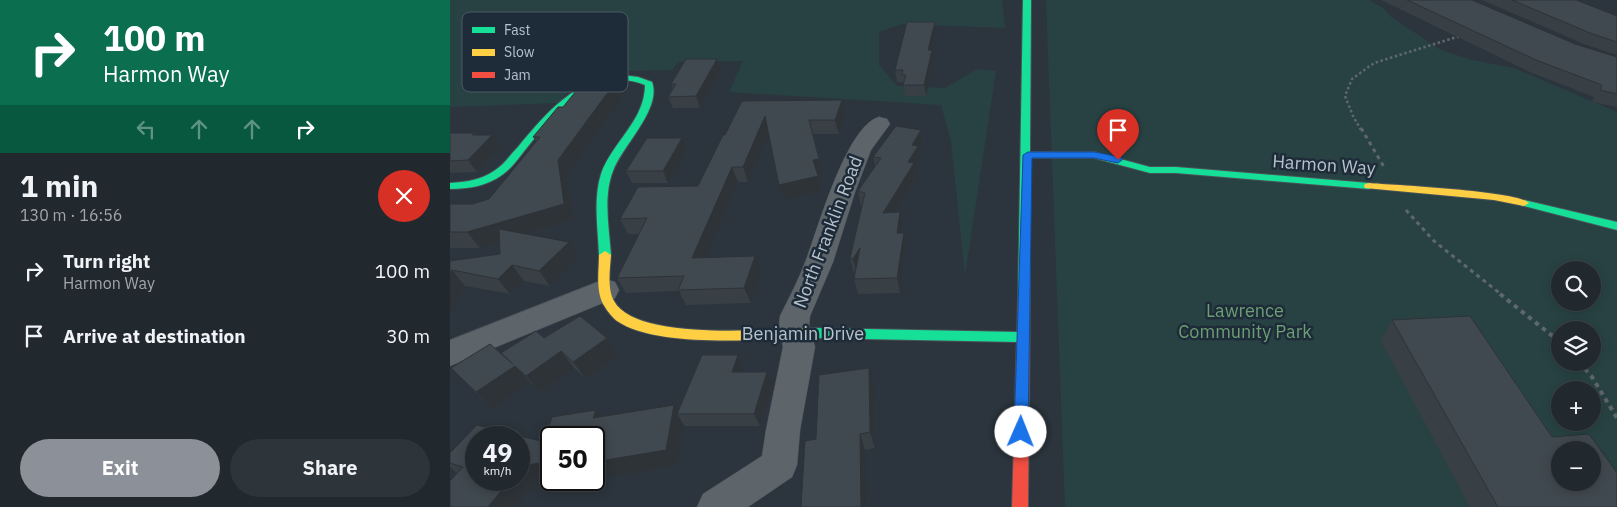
<!DOCTYPE html>
<meta charset="utf-8">
<style>
body{margin:0;font-family:"IBM Plex Sans",sans-serif;background:#2d343a;color:#f1f3f6;height:100vh;display:flex;flex-direction:column;font-size:19px;white-space:nowrap}
*{box-sizing:border-box;margin:0}
p{font-size:16px;color:#a2a6aa}
.icon{flex:none;width:28px;height:28px;fill:none;stroke:currentColor;stroke-width:2;stroke-linecap:round;stroke-linejoin:round}
.map{position:relative;flex:1;overflow:hidden}
.drawer{display:flex;flex-direction:column;background:#21282e;width:450px}
.drawer>*{flex:none}
.banner{background:#0b6e4f;color:#fff;overflow:hidden}
.controls{position:absolute;left:1101px;top:261px;display:grid;gap:10px}
.controls a{display:grid;place-items:center;width:50px;height:50px;border-radius:50%;background:#21282e;box-shadow:0 2px 12px #0003,0 0 0 1px #3e444a;font-size:25px}
.speed{position:absolute;left:15px;top:426px;display:flex;gap:10px;font-size:25px;font-weight:700;text-align:center}
.speed>*{display:grid;place-content:center;width:65px;height:65px;border-radius:50%;background:#21282e;box-shadow:0 2px 12px #0003,0 0 0 1px #3e444a;line-height:1}
.speed small{font-size:12px;font-weight:400}
.speed .limit{border:2px solid #111;border-radius:8px;background:#fff;color:#111}
.pin{position:absolute;display:grid;place-items:center;width:42px;height:42px;color:#fff;margin:-51px -21px;border-radius:50% 50% 50% 0;rotate:-45deg;box-shadow:0 0 5px #0007}
.pin .icon{rotate:45deg}
.me{position:absolute;width:55px;margin:-28px;rotate:1deg;stroke-linejoin:round;filter:drop-shadow(0 0 4px #0008)}
.turn{display:flex;align-items:center;gap:18px;height:105px;padding:0 20px;font-size:22px}
.turn .icon{width:65px;height:65px;stroke-width:2.5}
.turn b{display:block;font-size:35px;line-height:42px}
.lanes{display:flex;align-items:center;height:48px;padding:0 20px;background:#0003;justify-content:center;gap:25px;direction:ltr}
.lanes .off{opacity:.35}
.round{display:grid;place-items:center;flex:none;width:52px;height:52px;border-radius:26px;background:#2d343a}
.headline{display:flex;align-items:center;justify-content:space-between;height:85px;padding:0 20px}
h1{font-size:30px;font-weight:700;line-height:38px}
.cta{display:flex;gap:10px;margin-top:auto;padding:10px 20px}
.cta a{flex:1;height:58px;border-radius:30px;background:#8c9099;color:#fff;font-size:20px;font-weight:700;line-height:58px;text-align:center}
.cta a+a{background:#2d343a;color:#f1f3f6}
ul{padding:0;list-style:none}
li{display:flex;align-items:center;gap:15px;height:65px;padding:0 20px}
li div{flex:1}
li b{display:block;font-size:19px}
li em{font-style:normal}
main{display:flex;flex:1;min-height:0}
.map>svg:first-child{display:block}
</style>
<main>
<section class="drawer">
<div class="banner">
<div class="turn"><svg class="icon" aria-label="right" viewBox="0 0 24 24"><path d="M7 20v-9h11M14 6l5 5-5 5"/></svg><div><b>100 m</b>Harmon Way</div></div>
<div class="lanes"><svg class="icon off" aria-label="left" viewBox="0 0 24 24"><path d="M17 20v-9H6M10 6l-5 5 5 5"/></svg><svg class="icon off" aria-label="ahead" viewBox="0 0 24 24"><path d="M12 20V5M6 11l6-6 6 6"/></svg><svg class="icon off" aria-label="ahead" viewBox="0 0 24 24"><path d="M12 20V5M6 11l6-6 6 6"/></svg><svg class="icon" aria-label="right" viewBox="0 0 24 24"><path d="M7 20v-9h11M14 6l5 5-5 5"/></svg></div>
</div>
<div class="headline"><div><h1>1 min</h1><p>130 m · 16:56</p></div><a class="round" style="background:#d93025;color:#fff"><svg class="icon" aria-label="close" viewBox="0 0 24 24"><path d="M6 6l12 12M18 6L6 18"/></svg></a></div>
<ul>
<li><svg class="icon" aria-label="right" viewBox="0 0 24 24"><path d="M7 20v-9h11M14 6l5 5-5 5"/></svg><div><b>Turn right</b><p>Harmon Way</p></div><em>100 m</em></li>
<li><svg class="icon" aria-label="arrive" viewBox="0 0 24 24"><path d="M6 21V4h12l-3 4 3 4H6"/></svg><div><b>Arrive at destination</b></div><em>30 m</em></li>
</ul>
<div class="cta"><a>Exit</a><a>Share</a></div>
</section>
<div class="map">
<svg width="1167" height="507" viewBox="0 0 1167 507">
<rect width="100%" height="100%" fill="#2c353d"/>
<g fill="#284244" fill-rule="evenodd">
<polygon points="0,0 552,0 555,28 452,24 429,32 429,65 447,86 495,88 527,69 546,71 515,275 501,141 491,105 279,92 293,61 228,62 222,70 134,72 109,103 0,107"/>
<path d="M596 0H919L933 8 941 17 991 50 1022 60 1064 68 1167 112V507H615ZM1110 270H1142V302H1110ZM1110 330H1142V362H1110ZM1110 390H1142V422H1110ZM1110 450H1142V482H1110Z"/>
</g>
<g fill="none" stroke-linecap="round" stroke-linejoin="round">
<g stroke="#4a5259" stroke-width="1">
<g id="street">
<path d="M429 117 437 119 440 124 421 150 405 192 383 262 360 316 359 325 365 347 350 430 347 465 342 477 298 507H247L253 494 312 456 316 430 333 347 329 325 330 316C339 298 349 279 356 260 368 229 396 126 429 117Z"/>
<polygon points="155,279 165,282 169,290 165,298 0,366 0,340"/>
</g>
</g>
<g stroke="#4a5259" stroke-width="2">
<g id="fast">
<polygon points="573,0 581,0 580,152 644,152 700,167 726,167 919,183 924,186 919,189 726,173 700,173 644,158 580,158 580,300 578,303 570,303 568,300"/>
<path d="M172 75 188 77 202 82C212 109 172 146 163 171 153 196 159 228 161 255L159 258H151L149 255C148 229 143 199 151 174 162 142 195 121 195 85 182 79 167 79 154 83 120 95 97 123 75 150 68 159 61 169 52 175 37 186 18 189 0 189V183C16 182 31 180 44 171 54 165 60 155 68 147 96 113 126 78 172 75Z"/>
<polygon points="1074,200 1167,222 1167,230 1070,205 1069,203 1070,201"/>
<polygon points="363,328 573,332 577,333 579,337 577,341 573,342 363,338 359,336 357,333 359,330"/>
</g>
</g>
<g stroke="#4a5259" stroke-width="2">
<g id="slow">
<path d="M919 183C943 185 1068 191 1079 203L1074 206 1044 200 915 188 914 186 915 184Z"/>
<path d="M155 251 161 255C160 269 157 288 164 301 186 342 321 329 363 328L367 330 369 333 367 336 363 338C314 339 208 349 167 321 163 318 158 312 155 307 145 293 149 271 149 255Z"/>
</g>
</g>
<g stroke="#4a5259" stroke-width="2">
<polygon id="jam" points="574,295 578,297 580,300 578,507 562,507 568,300 570,297"/>
</g>
<polyline stroke="#5e676c" stroke-width="2.5" stroke-dasharray="2.5 2.5" stroke-linecap="butt" points="911,130 903,116 895,96 902,79 924,63 1010,36"/>
<g stroke="#5e676c" stroke-width="3" stroke-dasharray="4 4" stroke-linecap="butt">
<polyline points="911,128 934,167"/>
<polyline points="956,210 984,241 1052,295"/>
</g>
<g stroke="#5e676c" stroke-width="4" stroke-dasharray="4.5 4.5" stroke-linecap="butt">
<polyline points="1050,294 1110,342"/>
<polyline points="1129,362 1142,377 1167,418"/>
</g>
<use href="#street" fill="#5d646a" fill-rule="evenodd"/>
<use href="#fast" fill="#16e098" fill-rule="evenodd"/>
<use href="#slow" fill="#ffcf43" fill-rule="evenodd"/>
<use href="#jam" fill="#f24e42" fill-rule="evenodd"/>
</g>
<g fill="#383f45" fill-rule="evenodd">
<polygon points="931,0 1022,0 1125,44 1167,57 1167,107 1142,102 1144,97 1080,72"/>
<polygon points="1032,0 1126,0 1167,16 1167,55 1134,44"/>
<polygon points="486,33 482,50 484,61 476,96 455,96 453,82 447,82 445,70"/>
<polygon points="271,70 250,108 223,108 218,97 223,89 221,84"/>
<polygon points="167,80 174,95 117,176 124,219 76,234 129,257 100,286 74,281 60,294 15,286 2,312 0,312 0,261 50,254 50,242 30,248 0,248 0,204 23,204 39,199 86,141 83,137 113,107"/>
<polygon points="392,100 395,115 389,134 363,134 373,174 367,175 372,191 334,200 319,133 298,182 288,182 255,258 311,271 301,303 236,305 229,291 176,293 167,278 190,234 178,234 170,219 248,186 275,135"/>
<polygon points="471,130 473,144 469,151 470,160 465,168 467,177 445,213 450,212 453,227 452,233 454,233 456,247 450,293 408,294 404,279 405,273 404,273 400,258 412,206 411,206 408,191 425,166 423,157"/>
<polygon points="0,133 24,133 26,135 50,147 27,172 0,173"/>
<polygon points="237,150 218,183 182,183 176,171"/>
<polygon points="942,320 1102,437 1167,507 1020,507 931,341"/>
<polygon points="94,338 157,338 169,355 136,379 124,368 90,392 80,382 42,409 1,368 54,356"/>
<path d="M252 355H288L294 367 292 372H317L323 384 310 426H235L234 425 228 465 144 480V438H101V479L88 481 67 507H0V481L7 473 0 467V453L27 425 94 442 102 417 146 410 151 417 224 405 228 412ZM26 438H69V480H26Z"/>
<polygon points="424,384 425,448 415,450 366,439"/>
</g>
<g fill="#2e3338">
<polygon points="485,22 486,33 479,61 478,50"/>
<polygon points="482,50 484,61 476,96 474,85"/>
<polygon points="267,59 271,70 250,108 246,96"/>
<polygon points="167,80 174,95 117,176 124,219 30,248 17,232 108,160"/>
<polygon points="392,100 395,115 389,134 385,120"/>
<polygon points="315,116 320,131 298,182 293,167"/>
<polygon points="471,130 473,144 469,151 470,160 465,168 467,177 436,227 433,213 458,162 462,145"/>
<polygon points="42,135 50,147 27,172 18,160"/>
<polygon points="232,138 237,150 218,183 213,171"/>
<polygon points="369,159 373,174 367,175 363,160"/>
<polygon points="282,167 288,182 249,273 242,258"/>
<polygon points="368,176 372,191 334,200 329,185"/>
<polygon points="450,212 453,227 450,248 447,233"/>
<polygon points="454,233 456,247 450,293 447,278"/>
<polygon points="119,242 129,257 100,286 89,271"/>
<polygon points="410,248 407,274 403,259"/>
<polygon points="305,256 311,271 301,303 294,288"/>
<polygon points="62,265 74,281 60,294 48,279"/>
<polygon points="2,270 15,286 2,312 0,312 0,274"/>
<polygon points="157,338 169,355 136,379 123,362"/>
<polygon points="111,351 124,368 90,392 76,376"/>
<polygon points="288,355 294,367 288,384 282,372"/>
<polygon points="65,366 80,382 42,409 26,392"/>
<polygon points="419,368 424,384 425,448 420,432"/>
<polygon points="317,372 323,384 310,426 304,414"/>
<polygon points="224,405 230,414 227,414 234,425 228,465 144,480 144,462"/>
<polygon points="146,410 158,426 143,418"/>
<polygon points="410,434 415,450 416,507 411,507"/>
<polygon points="101,461 101,479 88,481 67,507 38,507 60,480 69,480 69,470 72,466"/>
</g>
<g fill="#414950" stroke="#2e3338" fill-rule="evenodd">
<polygon points="957,0 1022,0 1125,44 1167,57 1167,94 1150,90 1152,85 1086,60"/>
<polygon points="1062,0 1126,0 1167,16 1167,42 1140,33"/>
<polygon points="457,22 485,22 478,50 482,50 474,85 453,85 456,75 452,75 453,70 445,70"/>
<polygon points="236,59 267,59 246,96 218,97 226,84 221,84"/>
<polygon points="135,80 167,80 108,160 114,204 17,232 0,232 0,204 23,204 39,199 90,137 83,137 108,107 113,107"/>
<polygon points="392,100 385,120 359,120 369,159 363,160 368,176 329,185 315,116 293,167 282,167 242,258 305,256 294,288 228,290 234,276 167,278 197,218 170,219 188,187 248,186 273,135 275,135 292,101"/>
<polygon points="446,126 471,130 462,145 468,146 458,162 464,163 433,213 450,212 447,233 454,233 447,278 404,279 410,248 403,259 400,258 415,193 408,191 431,158 423,157"/>
<polygon points="0,133 24,133 22,135 42,135 18,160 0,161"/>
<polygon points="197,138 232,138 213,171 176,171"/>
<polygon points="49,229 119,242 89,271 62,265 48,279 2,270 0,274 0,261 50,254"/>
<polygon points="130,316 157,338 123,362 111,351 76,376 65,366 26,392 1,368 40,344 63,364 51,353 86,331 94,338"/>
<path d="M1020 316 1102 437 1139 434 1167 473V507H1048L942 320ZM1110 450H1142V482H1110Z"/>
<polygon points="252,355 288,355 282,372 317,372 304,414 227,414"/>
<polygon points="419,368 420,432 410,434 411,507 351,507 355,441 366,439 369,375"/>
<polygon points="224,405 216,450 144,462 144,438 101,438 101,461 72,466 69,470 69,438 26,438 26,480 60,480 38,507 0,507 0,481 13,467 0,463 0,453 27,425 94,442 102,417 146,410 143,418"/>
</g>
<polygon fill="#1a73e8" stroke="#114b97" points="578,152 644,152 671,157 672,160 668,163 644,158 582,158 578,432 576,436 571,438 566,436 564,432 573,155"/>
<g text-anchor="middle" stroke-width="5" stroke-linejoin="round" paint-order="stroke">
<g font-size="18" fill="#b7c2cd" stroke="#1e2c39">
<text transform="translate(874 165) rotate(4)" y="6">Harmon Way</text>
<text transform="translate(378 232) rotate(-69)" y="6">North Franklin Road</text>
<text x="353" y="340">Benjamin Drive</text>
</g>
<g font-size="18" fill="#6d9f74" stroke="#1e2c39">
<text x="795" y="317">Lawrence<tspan x="795" dy="21">Community Park</tspan></text>
</g>
</g>
<rect x="12" y="12" width="166" height="80" rx="8" fill="#1e2c39" stroke="#4c5965" stroke-width="1"/>
<rect x="22" y="27" width="23" height="6" fill="#16e098"/>
<rect x="22" y="49" width="23" height="7" fill="#ffcf43"/>
<rect x="22" y="72" width="23" height="6" fill="#f24e42"/>
<g font-size="14" fill="#b7c2cd">
<text x="54" y="35">Fast</text>
<text x="54" y="57">Slow</text>
<text x="54" y="80">Jam</text>
</g>
</svg>
<div class="controls">
<a><svg class="icon" aria-label="search" viewBox="0 0 24 24"><circle cx="10" cy="10" r="6"/><path d="M15 15l6 6"/></svg></a>
<a><svg class="icon" aria-label="layers" viewBox="0 0 24 24"><path d="M12 4l9 5-9 5-9-5zM3 14l9 5 9-5"/></svg></a>
<a>+</a>
<a>−</a>
</div>
<div class="speed"><div>49<small>km/h</small></div><div class="limit">50</div></div>
<div class="pin" style="left:668px;top:160px;background:#d93025"><svg class="icon" aria-label="arrive" viewBox="0 0 24 24"><path d="M6 21V4h12l-3 4 3 4H6"/></svg></div>
<svg class="me" style="left:571px;top:432px" viewBox="-20 -20 40 40"><circle r="19" fill="#fff"/><path d="M0-13L10 11 0 6-10 11z" fill="#1a73e8"/></svg>
</div>
</main>
